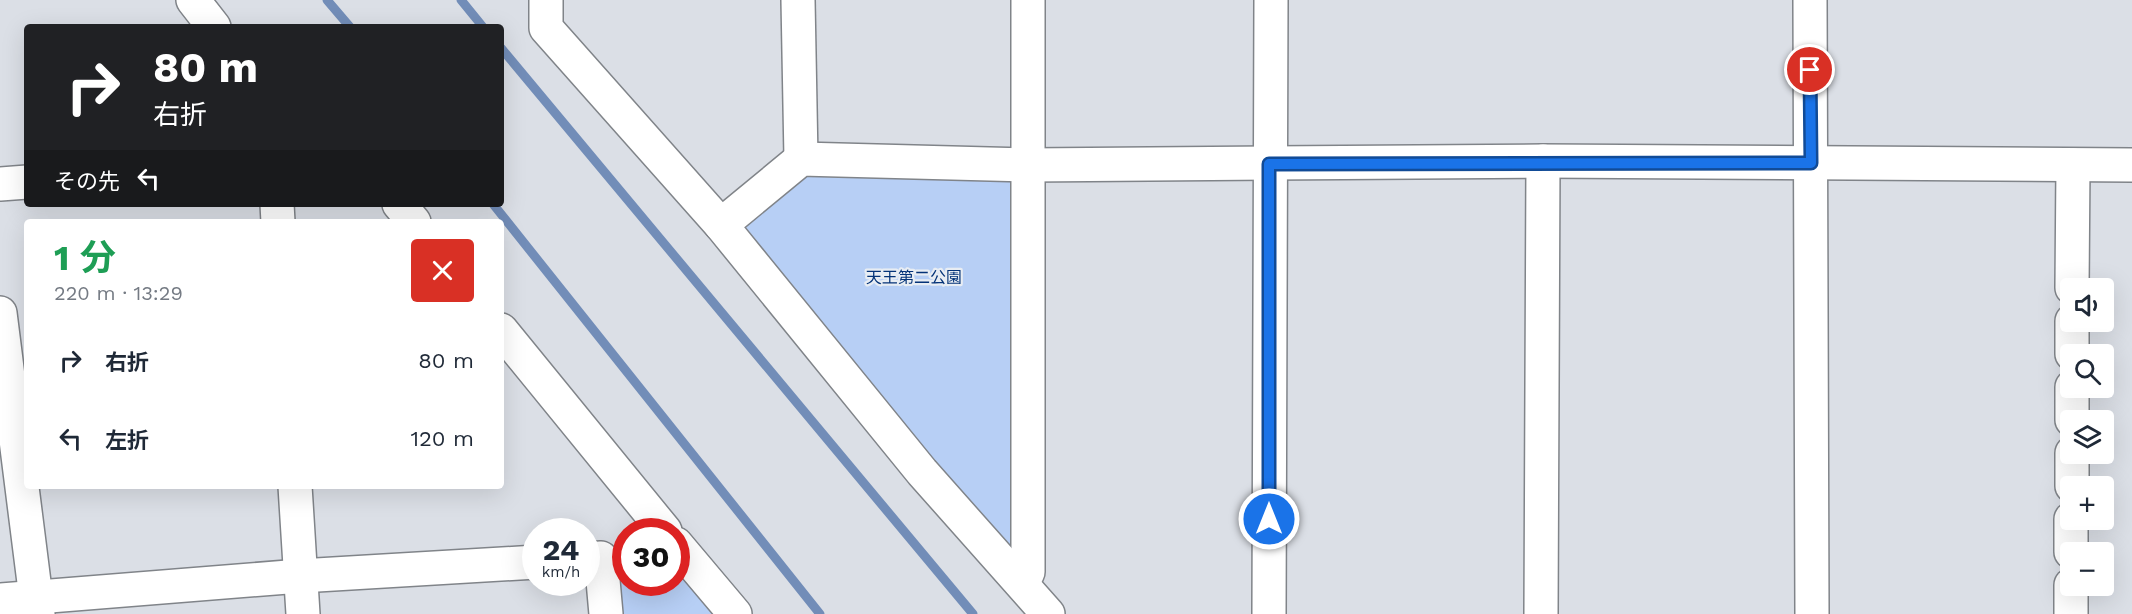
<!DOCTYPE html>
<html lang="ja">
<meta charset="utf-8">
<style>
body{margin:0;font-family:"Work Sans","Noto Sans JP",sans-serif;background:#f6f6f7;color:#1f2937;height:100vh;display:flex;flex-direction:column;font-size:22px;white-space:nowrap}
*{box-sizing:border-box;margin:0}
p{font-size:20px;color:#747a83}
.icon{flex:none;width:33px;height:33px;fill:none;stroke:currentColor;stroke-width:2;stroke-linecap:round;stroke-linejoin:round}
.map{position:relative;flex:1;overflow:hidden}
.panel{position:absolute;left:24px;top:219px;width:480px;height:270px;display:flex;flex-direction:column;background:#fff;border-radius:6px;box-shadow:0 6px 24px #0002}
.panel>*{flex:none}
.banner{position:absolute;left:24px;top:24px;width:480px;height:183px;border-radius:6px;box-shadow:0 6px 24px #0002;background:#202124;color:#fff;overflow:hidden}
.buttons{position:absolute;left:2060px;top:278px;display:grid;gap:12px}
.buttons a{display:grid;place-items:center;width:54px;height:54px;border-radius:6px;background:#fff;box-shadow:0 6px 24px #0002;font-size:30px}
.speed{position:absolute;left:522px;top:518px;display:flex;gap:12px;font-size:30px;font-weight:700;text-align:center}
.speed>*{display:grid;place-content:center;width:78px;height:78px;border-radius:50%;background:#fff;box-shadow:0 6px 24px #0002;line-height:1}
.speed small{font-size:15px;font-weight:400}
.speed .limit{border:9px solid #d22;background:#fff;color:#111}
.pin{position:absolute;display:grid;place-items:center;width:51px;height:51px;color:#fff;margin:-26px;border:3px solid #fff;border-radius:50%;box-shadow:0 2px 6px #0007}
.me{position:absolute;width:66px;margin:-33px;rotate:0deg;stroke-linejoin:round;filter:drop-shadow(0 0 4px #0008)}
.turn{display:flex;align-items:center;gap:21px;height:126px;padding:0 30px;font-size:27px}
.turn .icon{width:78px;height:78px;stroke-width:2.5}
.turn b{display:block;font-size:42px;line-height:51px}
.then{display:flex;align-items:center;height:57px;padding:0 30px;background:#0003;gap:12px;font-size:22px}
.round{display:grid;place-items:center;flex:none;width:63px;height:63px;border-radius:6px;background:#f6f6f7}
.head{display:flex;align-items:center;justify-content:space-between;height:102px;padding:0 30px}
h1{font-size:36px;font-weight:700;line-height:45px;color:#1e9e55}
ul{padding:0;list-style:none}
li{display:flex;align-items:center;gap:18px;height:78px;padding:0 30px}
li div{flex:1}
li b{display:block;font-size:22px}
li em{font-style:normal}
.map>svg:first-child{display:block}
</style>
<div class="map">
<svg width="2132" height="614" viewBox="0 0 2132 614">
<rect width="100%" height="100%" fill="#dbdfe6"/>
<g fill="#b7cff5">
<polygon points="804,167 1021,172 1021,571 733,225"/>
<polygon points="677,561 723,614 612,614 608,564 625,563 626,582 676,582"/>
</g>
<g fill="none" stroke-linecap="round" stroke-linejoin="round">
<g stroke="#728db8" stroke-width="9">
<polyline points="327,0 350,27"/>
<polyline points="461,0 483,27"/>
<polyline points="501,48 973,614"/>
<polyline points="493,204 820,614"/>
</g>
<g stroke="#808489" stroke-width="36">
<g id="minor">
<polyline points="546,0 546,28 721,225"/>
<polyline points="798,0 801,159"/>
<polyline points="1810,0 1812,614"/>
<polyline points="0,184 27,182"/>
<polyline points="399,204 414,222"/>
<polyline points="2072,288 2073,165"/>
<polyline points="501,330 665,531"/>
<polyline points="2072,354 2072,321"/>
<polyline points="2072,420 2072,387"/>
<polyline points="2072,486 2072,453"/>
<polyline points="676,544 735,614"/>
<polyline points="2071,552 2071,519"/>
<polyline points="586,559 601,558 606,614"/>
<polyline points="1022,584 1028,572 1028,0"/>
<polyline points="0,600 300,576 536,562"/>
<polyline points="1048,614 922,472 721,225 801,159 1028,165 1543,161 2132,165"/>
<polyline points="1269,614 1271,0"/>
<polyline points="1541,614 1543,161"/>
<polyline points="2071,614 2071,585"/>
</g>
</g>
<g stroke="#808489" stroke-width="36">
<g id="tertiary">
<polyline points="193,0 214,27"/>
<polyline points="277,204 278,222"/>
<polyline points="0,313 38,614"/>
<polyline points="295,486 303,614"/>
</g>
</g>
<use href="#minor" stroke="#fff" stroke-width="33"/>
<use href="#tertiary" stroke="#fff" stroke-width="33"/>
</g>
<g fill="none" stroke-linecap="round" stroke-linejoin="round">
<g stroke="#114b97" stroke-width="15">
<polyline id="route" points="1269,519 1269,164 1811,163 1810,70"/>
</g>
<use href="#route" stroke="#1a73e8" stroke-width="10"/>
</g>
<g text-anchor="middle" stroke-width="4.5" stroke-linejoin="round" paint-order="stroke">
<g font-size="16" fill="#043378" stroke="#e8edf3">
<text x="914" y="283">天王第二公園</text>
</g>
</g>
</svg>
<div class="buttons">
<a><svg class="icon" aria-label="sound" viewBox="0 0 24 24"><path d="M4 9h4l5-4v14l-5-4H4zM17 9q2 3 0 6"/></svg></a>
<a><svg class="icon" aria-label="search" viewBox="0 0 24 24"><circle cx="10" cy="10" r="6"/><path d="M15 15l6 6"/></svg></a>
<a><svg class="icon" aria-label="layers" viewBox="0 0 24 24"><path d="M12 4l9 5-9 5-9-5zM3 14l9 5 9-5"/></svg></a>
<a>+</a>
<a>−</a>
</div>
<div class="speed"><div>24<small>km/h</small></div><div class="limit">30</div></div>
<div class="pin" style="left:1810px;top:70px;background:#d93025"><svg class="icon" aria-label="arrive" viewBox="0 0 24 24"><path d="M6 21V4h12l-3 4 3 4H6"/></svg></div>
<svg class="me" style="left:1269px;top:519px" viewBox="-20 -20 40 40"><circle r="17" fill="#1a73e8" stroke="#fff" stroke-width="3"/><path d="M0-11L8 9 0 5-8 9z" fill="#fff"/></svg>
<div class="banner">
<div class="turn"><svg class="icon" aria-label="right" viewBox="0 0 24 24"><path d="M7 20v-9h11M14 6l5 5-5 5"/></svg><div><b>80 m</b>右折</div></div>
<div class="then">その先<svg class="icon" aria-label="left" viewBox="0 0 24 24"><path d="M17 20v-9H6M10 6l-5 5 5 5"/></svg></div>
</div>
<section class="panel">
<div class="head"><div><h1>1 分</h1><p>220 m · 13:29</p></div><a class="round" style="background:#d93025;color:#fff"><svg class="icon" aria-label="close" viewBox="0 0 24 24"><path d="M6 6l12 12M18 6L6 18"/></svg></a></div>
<ul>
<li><svg class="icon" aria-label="right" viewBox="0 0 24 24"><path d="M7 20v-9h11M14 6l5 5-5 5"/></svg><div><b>右折</b></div><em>80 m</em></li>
<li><svg class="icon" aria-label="left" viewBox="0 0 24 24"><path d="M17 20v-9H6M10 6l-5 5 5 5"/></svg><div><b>左折</b></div><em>120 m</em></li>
</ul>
</section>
</div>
